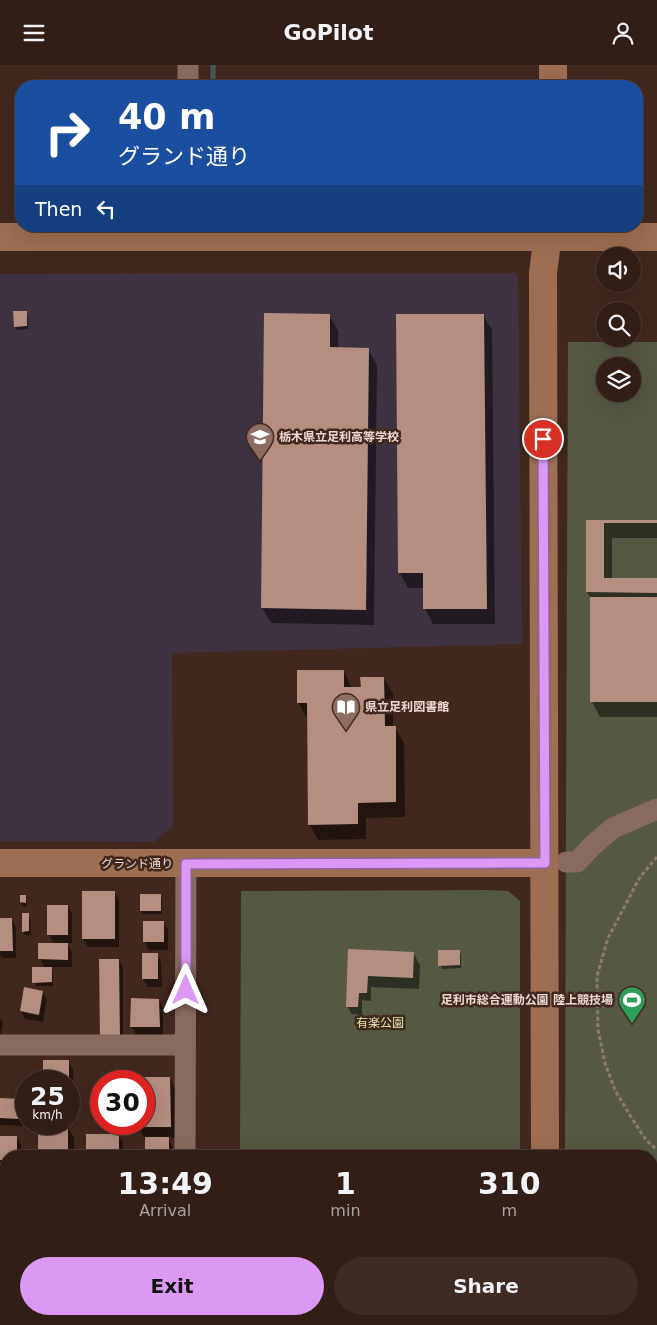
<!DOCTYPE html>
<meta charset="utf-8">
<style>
body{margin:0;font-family:"DejaVu Sans","Noto Sans JP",sans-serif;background:#3d2b24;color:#f1f3f6;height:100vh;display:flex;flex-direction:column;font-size:19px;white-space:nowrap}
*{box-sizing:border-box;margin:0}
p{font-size:16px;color:#a8a2a1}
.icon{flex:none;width:28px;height:28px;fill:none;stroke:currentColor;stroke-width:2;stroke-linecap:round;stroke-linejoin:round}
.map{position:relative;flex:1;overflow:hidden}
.drawer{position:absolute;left:0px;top:1085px;width:658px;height:175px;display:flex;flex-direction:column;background:#311e17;border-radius:20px 20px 0 0;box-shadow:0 5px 20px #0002,0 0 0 1px #4c3c36}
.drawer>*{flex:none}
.banner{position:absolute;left:15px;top:15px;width:628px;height:152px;border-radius:20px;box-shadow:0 5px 20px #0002,0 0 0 1px #4c3c36;background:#1a4fa0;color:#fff;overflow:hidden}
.tools{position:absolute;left:596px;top:182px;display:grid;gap:10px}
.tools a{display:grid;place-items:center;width:45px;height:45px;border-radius:50%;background:#311e17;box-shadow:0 5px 20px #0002,0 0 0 1px #4c3c36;font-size:25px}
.speed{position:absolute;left:15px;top:1005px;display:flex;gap:10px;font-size:25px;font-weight:700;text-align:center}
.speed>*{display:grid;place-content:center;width:65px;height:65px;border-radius:50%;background:#311e17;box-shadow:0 5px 20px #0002,0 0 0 1px #4c3c36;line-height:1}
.speed small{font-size:12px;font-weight:400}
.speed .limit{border:8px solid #d22;background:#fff;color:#111}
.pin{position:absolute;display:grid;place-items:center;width:42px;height:42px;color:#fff;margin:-21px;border:2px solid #fff;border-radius:50%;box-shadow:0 1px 5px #0007}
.me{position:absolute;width:55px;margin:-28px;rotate:0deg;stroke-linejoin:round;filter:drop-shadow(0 0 4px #0008)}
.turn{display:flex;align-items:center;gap:18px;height:105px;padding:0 20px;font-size:22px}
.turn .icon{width:65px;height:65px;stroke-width:2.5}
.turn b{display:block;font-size:35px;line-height:42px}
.then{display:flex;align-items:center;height:48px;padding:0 20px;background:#0003;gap:10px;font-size:19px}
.eta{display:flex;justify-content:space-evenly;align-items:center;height:85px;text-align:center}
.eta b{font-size:30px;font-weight:600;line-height:35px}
.cta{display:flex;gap:10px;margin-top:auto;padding:10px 20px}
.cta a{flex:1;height:58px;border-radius:30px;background:#dc99f4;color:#111;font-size:20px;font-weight:600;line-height:58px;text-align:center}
.cta a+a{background:#3d2b24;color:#f1f3f6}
header{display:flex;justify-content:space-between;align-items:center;height:65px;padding:0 20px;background:#311e17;font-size:22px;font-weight:600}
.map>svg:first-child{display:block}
</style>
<header><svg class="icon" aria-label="menu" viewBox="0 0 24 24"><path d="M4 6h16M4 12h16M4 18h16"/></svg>GoPilot<svg class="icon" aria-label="person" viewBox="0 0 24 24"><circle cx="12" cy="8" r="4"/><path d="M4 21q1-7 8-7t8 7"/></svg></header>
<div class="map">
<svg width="657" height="1260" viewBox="0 0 657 1260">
<rect width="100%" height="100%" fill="#41281f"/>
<polygon fill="#3e3240" points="515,208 518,213 522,579 172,588 173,761 154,777 0,776 0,209"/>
<g fill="#555843" fill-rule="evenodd">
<path d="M568 277H657V1188H651V1091H565L566 749ZM605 301H632V329H605Z"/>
<polygon points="488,825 508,826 520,836 520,1091 240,1091 241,826"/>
</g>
<g fill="#0007">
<polygon points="26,247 28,251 28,264 17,265 15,261"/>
<polygon points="329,250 338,266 338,284 368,284 377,300 374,560 271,558 262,543"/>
<polygon points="483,250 492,265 495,559 433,559 425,544 424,523 408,523 400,508"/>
<polygon points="587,456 657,457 657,473 612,473 612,514 657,514 657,652 600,652 592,637 591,534 587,527"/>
<polygon points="344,606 352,624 362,623 384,613 393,629 393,662 395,662 404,678 405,752 366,753 366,774 318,775 309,759 307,653 298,637"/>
<polygon points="114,827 119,835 119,882 88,882 83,874"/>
<polygon points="160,830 162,834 162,849 143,849 141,846"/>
<polygon points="25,831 27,835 27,841 23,841 21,837"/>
<polygon points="49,841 68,841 72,849 72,878 67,878 72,887 72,902 51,902 53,906 53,921 36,921 34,917 45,903 40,894 39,879 54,879 49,870"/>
<polygon points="28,849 30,853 31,870 25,870 23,866"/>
<polygon points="0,854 12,854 16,862 16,893 2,893 0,890"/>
<polygon points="163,857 168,865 168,885 149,885 145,877"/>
<polygon points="349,885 413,888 420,900 419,924 371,922 371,936 362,935 362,950 352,949 347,941"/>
<polygon points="459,886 461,889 461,903 442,904 440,900"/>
<polygon points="157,889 161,897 162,922 148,922 143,914"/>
<polygon points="119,895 123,903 123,980 105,980"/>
<polygon points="43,927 47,935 43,957 25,954 21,946"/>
<polygon points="159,935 163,943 163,970 136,970 132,962"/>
<polygon points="0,953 3,957 1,970 0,970"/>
<polygon points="44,996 68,996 73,1004 73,1036 69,1036 69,1016 44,1016"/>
<polygon points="138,1014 170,1014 176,1025 177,1073 168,1073 172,1081 172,1091 147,1091 147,1074 145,1074 138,1062 138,1059 144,1059 144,1016 138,1016"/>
<polygon points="0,1035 20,1036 24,1044 23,1061 0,1060"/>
<polygon points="39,1061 67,1061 74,1073 74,1091 39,1091"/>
<polygon points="87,1070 118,1070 123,1078 123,1091 88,1091"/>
<polygon points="0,1072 16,1072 21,1080 21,1091 6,1091 6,1103 0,1103"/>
<polygon points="651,1120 657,1121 657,1162 651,1162"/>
<rect x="0" y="1184" width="6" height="49"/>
<polygon points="651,1233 657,1235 657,1257 647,1254 651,1254"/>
<polygon points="0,1244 6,1244 6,1254 12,1254 12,1260 0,1260"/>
<rect x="49" y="1254" width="23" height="6"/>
<polygon points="96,1254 165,1254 166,1260 96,1260"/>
<rect x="332" y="1254" width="19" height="6"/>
<rect x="376" y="1254" width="124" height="6"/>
<polygon points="580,1254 644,1254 643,1260 604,1260 581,1256"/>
</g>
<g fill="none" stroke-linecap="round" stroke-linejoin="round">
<g stroke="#465756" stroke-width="5.5">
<polyline points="213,21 213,0"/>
<polyline points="208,1260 208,1254"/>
<polyline points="221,1260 227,1254"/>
</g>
</g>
<g fill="#b38e81">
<polygon points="13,246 27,246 27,261 14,262"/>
<polygon points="264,248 330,249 330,282 369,283 366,545 261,543"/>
<polygon points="396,249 484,249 487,544 423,544 423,508 398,508"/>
<polygon points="586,455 657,455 657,458 604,458 604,513 657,513 657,528 586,527"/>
<rect x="590" y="532" width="67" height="105"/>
<polygon points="297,605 344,605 344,622 361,622 360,612 384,612 385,661 396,661 396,737 358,738 358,759 308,760 307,638 297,638"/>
<rect x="82" y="826" width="33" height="48"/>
<rect x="140" y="829" width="21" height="17"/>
<polygon points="20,830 26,830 26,838 20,837"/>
<rect x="47" y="840" width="21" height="30"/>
<polygon points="22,848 29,848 29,866 22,867"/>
<polygon points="0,853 12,853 13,886 0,886"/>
<rect x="143" y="856" width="21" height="21"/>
<polygon points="38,878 68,878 68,895 38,894"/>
<polygon points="348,884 414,887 413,913 368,911 367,928 359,928 358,942 346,942"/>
<polygon points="438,885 460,885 460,900 438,901"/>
<rect x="142" y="888" width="16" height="26"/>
<polygon points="99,894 119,894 120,973 100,973"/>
<polygon points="32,902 52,902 52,917 32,918"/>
<polygon points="24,922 43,926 39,950 20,946"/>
<polygon points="131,933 159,934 160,962 130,962"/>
<rect x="43" y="995" width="26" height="21"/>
<polygon points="136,1012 170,1012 171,1062 137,1062 137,1059 144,1059 144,1016 136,1016"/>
<polygon points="0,1033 20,1034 19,1054 0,1053"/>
<polygon points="68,1059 68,1091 38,1091 38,1060"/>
<rect x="86" y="1069" width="33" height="21"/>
<polygon points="0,1071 17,1071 17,1091 6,1091 6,1095 0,1095"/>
<rect x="145" y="1072" width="24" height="19"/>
<polygon points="651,1119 657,1119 657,1151 651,1150"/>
<rect x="0" y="1183" width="6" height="43"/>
<polygon points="651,1232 657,1234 657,1254 651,1253"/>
<polygon points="0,1243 6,1243 6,1254 8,1254 8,1260 0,1260"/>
<rect x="48" y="1254" width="21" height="6"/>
<rect x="95" y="1254" width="65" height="6"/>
<polygon points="331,1254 347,1254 346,1260 330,1260"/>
<rect x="374" y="1254" width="118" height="6"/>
</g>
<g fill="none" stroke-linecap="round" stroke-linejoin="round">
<polyline stroke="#8e7971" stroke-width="3" stroke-dasharray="4 2.5" stroke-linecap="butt" points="657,792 640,812 608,873 597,911 598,965 605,998 615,1025 631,1052 646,1075 657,1085"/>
<g stroke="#886b60" stroke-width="11">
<polyline points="651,1193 657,1193"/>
<polyline points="248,1260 252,1254"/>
</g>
<g stroke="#886b60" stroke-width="21">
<polyline points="188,21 188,0"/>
<polyline points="566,797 577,797 592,781 613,763 657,744"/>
<polyline points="0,980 185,980"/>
<polyline points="185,1091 186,799"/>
<polyline points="0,1151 6,1151"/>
<polyline points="544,1257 574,1260"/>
<polyline points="185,1260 185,1254"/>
</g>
<g stroke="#9c6e52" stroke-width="28">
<polyline points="553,0 553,21"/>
<polyline points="0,172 657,172"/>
<polyline points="0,798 545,798"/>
<polyline points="545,1091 543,208 549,161"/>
<polyline points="544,1254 544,1260"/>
</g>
</g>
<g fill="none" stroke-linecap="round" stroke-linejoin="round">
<g stroke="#8f639f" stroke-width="12">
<polyline id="route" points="186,925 186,799 545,798 543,374"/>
</g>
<use href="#route" stroke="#dc99f4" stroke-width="9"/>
</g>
<defs>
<g id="school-pin" transform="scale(1.4375)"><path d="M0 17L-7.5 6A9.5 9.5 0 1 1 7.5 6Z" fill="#8d6e63" stroke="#41281f"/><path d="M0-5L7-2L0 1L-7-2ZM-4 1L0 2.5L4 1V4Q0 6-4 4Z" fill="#fff"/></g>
<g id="library-pin" transform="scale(1.4375)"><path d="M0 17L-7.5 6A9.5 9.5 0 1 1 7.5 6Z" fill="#8d6e63" stroke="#41281f"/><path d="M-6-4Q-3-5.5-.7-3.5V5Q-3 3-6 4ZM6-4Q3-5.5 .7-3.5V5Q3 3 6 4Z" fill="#fff"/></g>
<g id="stadium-pin" transform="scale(1.4375)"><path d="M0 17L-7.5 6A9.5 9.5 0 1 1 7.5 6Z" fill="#2e9e5b" stroke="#41281f"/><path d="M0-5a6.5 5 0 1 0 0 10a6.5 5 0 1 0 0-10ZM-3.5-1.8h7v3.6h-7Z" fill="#fff"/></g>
</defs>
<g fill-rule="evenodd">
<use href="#school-pin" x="260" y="372"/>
<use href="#library-pin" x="346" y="642"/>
<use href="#stadium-pin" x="632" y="935"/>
</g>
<g text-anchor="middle" stroke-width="5" stroke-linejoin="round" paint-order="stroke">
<g font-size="12" font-weight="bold" fill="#ebdad3" stroke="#41281f" text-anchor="start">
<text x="279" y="376">栃木県立足利高等学校</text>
<text x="365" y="646">県立足利図書館</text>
<text x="613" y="939" text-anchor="end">足利市総合運動公園 陸上競技場</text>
</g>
<g font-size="12" fill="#ebdad3" stroke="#41281f">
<text x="137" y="803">グランド通り</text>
</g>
<g font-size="12" fill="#e0e9ac" stroke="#41281f">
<text x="380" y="962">有楽公園</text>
</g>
</g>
</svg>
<div class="tools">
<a><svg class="icon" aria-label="sound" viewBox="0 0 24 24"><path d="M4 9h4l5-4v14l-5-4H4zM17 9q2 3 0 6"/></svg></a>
<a><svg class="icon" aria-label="search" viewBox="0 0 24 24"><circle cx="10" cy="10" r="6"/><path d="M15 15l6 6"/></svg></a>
<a><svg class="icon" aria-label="layers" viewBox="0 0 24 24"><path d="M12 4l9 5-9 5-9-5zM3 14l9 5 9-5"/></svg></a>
</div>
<div class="speed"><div>25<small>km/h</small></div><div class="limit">30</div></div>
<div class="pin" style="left:543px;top:374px;background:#d93025"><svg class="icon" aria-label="arrive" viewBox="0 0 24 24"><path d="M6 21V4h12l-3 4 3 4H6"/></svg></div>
<svg class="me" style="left:186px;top:925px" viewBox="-20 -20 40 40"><path d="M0-17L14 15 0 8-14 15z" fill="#dc99f4" stroke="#fff" stroke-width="4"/></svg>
<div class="banner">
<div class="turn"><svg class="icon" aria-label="right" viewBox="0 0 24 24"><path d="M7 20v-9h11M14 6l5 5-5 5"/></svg><div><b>40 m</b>グランド通り</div></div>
<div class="then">Then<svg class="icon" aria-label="left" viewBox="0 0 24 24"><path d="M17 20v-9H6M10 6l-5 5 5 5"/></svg></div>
</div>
<section class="drawer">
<div class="eta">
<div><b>13:49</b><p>Arrival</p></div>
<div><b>1</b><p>min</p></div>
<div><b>310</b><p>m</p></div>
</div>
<div class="cta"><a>Exit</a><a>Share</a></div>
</section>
</div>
